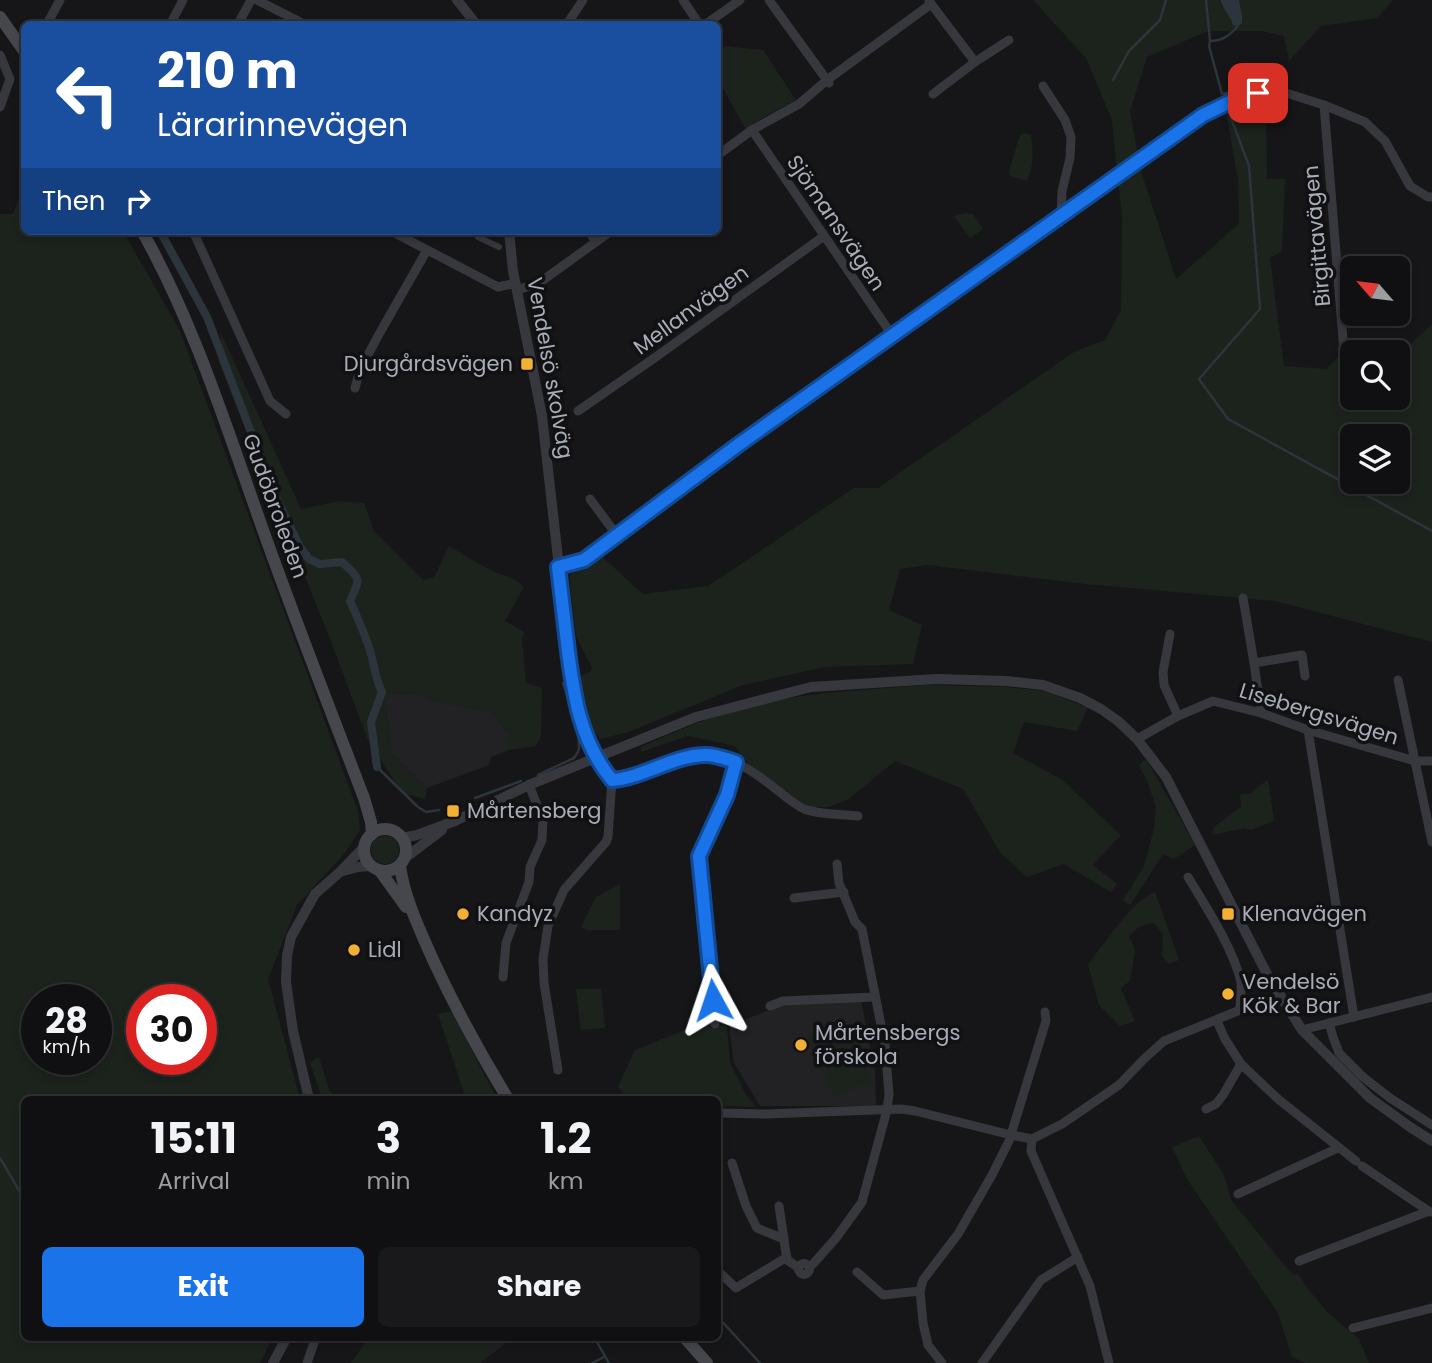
<!DOCTYPE html>
<meta charset="utf-8">
<style>
body{margin:0;font-family:Poppins,sans-serif;background:#19191b;color:#f1f3f6;height:100vh;display:flex;flex-direction:column;font-size:26px;white-space:nowrap}
*{box-sizing:border-box;margin:0}
p{font-size:23px;color:#9c9d9f}
.icon{flex:none;width:38px;height:38px;fill:none;stroke:currentColor;stroke-width:2;stroke-linecap:round;stroke-linejoin:round}
.map{position:relative;flex:1;overflow:hidden}
.sheet{position:absolute;left:21px;top:1096px;width:700px;height:245px;display:flex;flex-direction:column;background:#101012;border-radius:10px;box-shadow:0 4px 10px #0003,0 0 0 2px #303032}
.sheet>*{flex:none}
.banner{position:absolute;left:21px;top:21px;width:700px;height:214px;border-radius:10px;box-shadow:0 4px 10px #0003,0 0 0 2px #303032;background:#1a4fa0;color:#fff;overflow:hidden}
.needle{width:46px;rotate:298deg}
.buttons{position:absolute;left:1340px;top:256px;display:grid;gap:14px}
.buttons a{display:grid;place-items:center;width:70px;height:70px;border-radius:10px;background:#101012;box-shadow:0 4px 10px #0003,0 0 0 2px #303032;font-size:35px}
.speed{position:absolute;left:21px;top:984px;display:flex;gap:14px;font-size:35px;font-weight:700;text-align:center}
.speed>*{display:grid;place-content:center;width:91px;height:91px;border-radius:50%;background:#101012;box-shadow:0 4px 10px #0003,0 0 0 2px #303032;line-height:1}
.speed small{font-size:18px;font-weight:400}
.speed .limit{border:10px solid #d22;background:#fff;color:#111}
.pin{position:absolute;display:grid;place-items:center;width:60px;height:60px;color:#fff;margin:-30px;border-radius:14px;box-shadow:0 4px 10px #0006}
.me{position:absolute;width:77px;margin:-38px;rotate:355deg;stroke-linejoin:round;filter:drop-shadow(0 0 5px #0008)}
.turn{display:flex;align-items:center;gap:24px;height:147px;padding:0 21px;font-size:32px}
.turn .icon{width:91px;height:91px;stroke-width:2.5}
.turn b{display:block;font-size:49px;line-height:60px}
.then{display:flex;align-items:center;height:66px;padding:0 21px;background:#0003;gap:14px;font-size:26px}
.eta{display:flex;justify-content:space-evenly;align-items:center;height:119px;text-align:center}
.eta b{font-size:42px;font-weight:700;line-height:49px}
.cta{display:flex;gap:14px;margin-top:auto;padding:14px 21px}
.cta a{flex:1;height:80px;border-radius:10px;background:#1a73e8;color:#fff;font-size:28px;font-weight:700;line-height:80px;text-align:center}
.cta a+a{background:#19191b;color:#f1f3f6}
.map>svg:first-child{display:block}
</style>
<div class="map">
<svg width="1432" height="1363" viewBox="0 0 1432 1363">
<rect width="100%" height="100%" fill="#161618"/>
<g fill="#222225">
<polygon points="386,693 421,694 435,701 492,712 509,734 509,750 491,757 489,765 427,788 392,754 386,708"/>
<polygon points="861,1000 875,1072 876,1106 760,1106 734,1063 729,1026 784,1004"/>
</g>
<g fill="#1c231d" fill-rule="evenodd">
<path d="M1033 0H1393L1377 18 1321 26 1289 61 1284 36 1262 31H1208L1147 57 1130 111 1140 168 1176 279 1239 224 1238 180 1225 106 1266 104 1267 179H1285L1282 251 1270 258 1284 366 1326 369 1346 350 1405 349 1432 324V642L1275 601 1086 584 927 565 900 569 889 610 922 625 913 664 825 667 743 685 628 732 601 739C585 723 581 700 577 678L593 670 576 636 569 576 599 554 643 594 708 586 854 488H878L1074 352 1105 340 1121 310 1122 218 1112 120 1086 58ZM1353 352H1398V397H1353ZM1353 436H1398V481H1353Z"/>
<polygon points="725,46 763,50 796,100 762,118 746,129 718,80 718,53"/>
<path d="M1024 133 1031 135C1033 152 1034 165 1027 181L1010 176 1009 171 1020 135Z"/>
<path d="M24 186V231H123L180 331 358 811 360 830 345 853 297 905 268 979 300 1099H24V1337H273L260 1363H0V214H13ZM37 999H96V1059H37ZM142 999H201V1059H142Z"/>
<polygon points="966,213 973,214 983,229 970,238 954,216"/>
<path d="M221 333 301 509 340 501 364 503 374 531 423 580 434 577 449 546C462 554 475 562 489 569 501 576 514 576 524 587L505 621 524 632 522 640 526 683 542 688 541 737 536 746 509 750 508 733 492 712 435 701 421 694 387 693 386 709 392 754 427 788 425 799 402 793 367 738 332 644 218 360Z"/>
<path d="M926 685 1006 687 1045 691 1088 708 1077 731 1024 722 1013 753 1061 779 1121 835 1093 865 1117 884 1111 892 1064 864 1027 877 1000 852 963 789 895 761 849 799 829 807H810L795 798 750 766 735 746 688 736 641 752V747C677 731 714 715 753 705 809 692 868 690 926 685Z"/>
<polygon points="1146,759 1195,845 1174,859 1163,854 1130,905 1123,900 1144,866 1154,829 1156,806 1147,781 1139,765"/>
<polygon points="1268,779 1274,821 1251,830 1245,828 1212,835 1214,827 1241,807 1240,794 1250,794"/>
<circle cx="385" cy="850" r="14"/>
<polygon points="620,884 620,930 587,930 581,927 596,897"/>
<path d="M1155 892 1179 960 1169 964 1162 956 1163 934 1154 923 1140 926 1129 936 1135 950 1130 981 1121 988 1135 1021 1120 1026 1099 1005 1088 965C1103 945 1132 901 1155 892Z"/>
<polygon points="576,989 601,989 605,1028 581,1030"/>
<polygon points="451,1011 497,1099 466,1099 438,1014"/>
<polygon points="844,1019 872,1080 835,1097 807,1036"/>
<polygon points="727,1025 730,1063 745,1093 756,1107 718,1106 718,1099 628,1099 618,1087 635,1050 690,1028"/>
<polygon points="319,1057 329,1090 337,1099 322,1099 310,1062"/>
<polygon points="1199,1136 1224,1175 1231,1200 1286,1267 1294,1275 1298,1274 1308,1289 1327,1312 1359,1339 1369,1363 1306,1363 1292,1357 1278,1313 1187,1179 1172,1147"/>
<polygon points="369,1337 514,1337 480,1363 351,1363"/>
</g>
<path fill="#2c353c" d="M1221 0H1239L1242 16V23L1237 27 1233 25C1231 16 1223 10 1221 0Z"/>
<g fill="none" stroke-linecap="round" stroke-linejoin="round">
<g stroke="#2c353c" stroke-width="2.5">
<polyline points="1206,0 1210,41"/>
<path d="M1237 25V27C1229 36 1222 41 1210 41L1209 46 1222 94 1280 81 1287 82"/>
<polyline points="1113,80 1129,51 1160,20 1166,0"/>
<polyline points="1228,110 1249,166 1260,309 1199,379 1228,419 1432,531"/>
<polyline points="377,767 418,807 426,812 439,810"/>
<path d="M538 775 574 758C577 753 578 754 579 748 580 732 568 700 563 683"/>
<polyline points="475,798 521,781"/>
<polyline points="0,1158 24,1199"/>
<polyline points="718,1317 760,1363"/>
<polyline points="594,1337 609,1363"/>
<polyline points="592,1363 604,1357"/>
</g>
<path stroke="#2c353c" stroke-width="8" d="M160 231 207 317 275 495 300 547 309 559 320 564 342 562C361 580 361 577 350 601 358 619 366 636 371 654 375 668 375 678 382 692L371 722 377 767"/>
<polyline stroke="#37383d" stroke-width="6" points="481,231 478,237 499,247"/>
<g stroke="#37383d" stroke-width="9">
<polyline points="257,0 304,24"/>
<polyline points="683,0 699,24"/>
<polyline points="769,0 829,83"/>
<polyline points="929,1 975,62"/>
<polyline points="172,21 183,0"/>
<polyline points="47,24 60,0"/>
<polyline points="238,24 251,0"/>
<polyline points="567,24 583,0"/>
<polyline points="706,24 740,0"/>
<polyline points="0,55 10,79 0,107"/>
<polyline points="1043,86 1065,120 1071,137 1070,158 1062,191 1061,215"/>
<polyline points="933,94 975,62 1009,40"/>
<polyline points="1324,105 1345,364"/>
<polyline points="752,130 892,335"/>
<polyline points="718,155 752,130 799,104 827,80 931,4"/>
<polyline points="193,231 270,401 286,414"/>
<polyline points="391,231 498,287 516,283"/>
<polyline points="589,231 596,242"/>
<polyline points="517,290 539,283 611,231"/>
<polyline points="355,388 360,370 378,336 427,250"/>
<polyline points="578,411 653,359 824,236"/>
<polyline points="590,499 616,534"/>
<polyline points="558,567 584,560 616,534 738,445 1020,246 1061,215 1203,115 1236,99 1258,93 1283,92 1324,105 1365,122 1385,141 1410,186 1428,197 1432,197"/>
<polyline points="1243,598 1254,663 1261,713"/>
<polyline points="1170,634 1163,672 1164,685 1178,716"/>
<polyline points="1254,663 1302,655 1305,676"/>
<polyline points="1398,680 1432,842"/>
<polyline points="1308,730 1354,1017"/>
<polyline points="1137,739 1178,716 1213,701 1261,713 1308,730 1415,761 1432,761"/>
<path d="M612 780C643 778 677 754 705 755 733 756 757 774 777 790 786 797 794 804 804 809 820 815 840 814 858 816"/>
<path d="M1188 877C1206 907 1233 948 1241 982 1242 991 1240 1001 1240 1010"/>
<polyline points="794,898 844,892"/>
<polyline points="503,977 506,943 529,882 530,867 542,840 543,820 529,785"/>
<polyline points="770,1006 783,1001 874,997"/>
<polyline points="1217,1021 1225,1039 1241,1064 1278,1099 1356,1161"/>
<polyline points="1329,1023 1333,1037 1339,1053 1363,1077 1390,1098 1432,1125"/>
<polyline points="715,1024 699,856 727,795 736,762"/>
<polyline points="1302,1030 1432,997"/>
<polyline points="558,1070 544,983 543,959 548,926 564,890 606,842 608,837 612,780 601,767 597,758"/>
<polyline points="1206,1109 1216,1104 1223,1095 1241,1064"/>
<polyline points="718,1113 767,1114 901,1109 915,1111 1011,1135 1032,1139"/>
<polyline points="732,1163 746,1206 757,1228 784,1239"/>
<polyline points="1362,1166 1430,1212"/>
<polyline points="1238,1194 1338,1148"/>
<polyline points="779,1206 787,1260 799,1268"/>
<polyline points="1299,1261 1429,1211"/>
<circle cx="804" cy="1269" r="5.5"/>
<polyline points="809,1267 813,1264 836,1238 862,1202 887,1110 889,1094 885,1045 862,929 855,922 839,883 837,864"/>
<polyline points="718,1271 736,1288 787,1257"/>
<polyline points="857,1272 883,1295 920,1291"/>
<polyline points="1353,1328 1432,1308"/>
<polyline points="307,1363 316,1337"/>
<polyline points="942,1363 928,1345 923,1323 920,1291 923,1280 958,1234 992,1175 1009,1141 1046,1021 1045,1012"/>
<polyline points="982,1363 1041,1280 1078,1257"/>
<polyline points="1109,1363 1090,1286 1031,1151 1032,1139 1062,1124 1119,1085 1144,1059 1164,1041 1240,1010 1280,996"/>
</g>
<g stroke="#37383d" stroke-width="10">
<polyline points="457,0 476,24"/>
<polyline points="509,231 513,271 542,416 573,692 578,715 597,758"/>
<polyline points="402,838 417,835 455,821 529,785 696,717 811,687 936,679 1006,681 1043,685 1080,698 1101,709 1118,721 1137,739 1166,777 1268,976 1302,1030 1370,1098 1410,1127 1432,1141"/>
<polyline points="405,858 442,830"/>
<polyline points="343,871 358,867 371,866"/>
<polyline points="309,1099 293,1031 286,982 287,956 291,937 315,894 340,872 365,846"/>
<polyline points="273,1363 287,1337"/>
</g>
<g stroke="#45474d" stroke-width="12">
<polyline points="0,17 24,51"/>
<path d="M142 231C195 325 227 429 263 530 295 620 330 709 364 798L371 822 372 834"/>
<circle cx="385" cy="850" r="21"/>
<path d="M400 866C405 900 420 930 434 962 456 1009 481 1055 508 1099"/>
<polyline points="380,871 406,907"/>
<polyline points="684,1337 707,1363"/>
</g>
</g>
<g fill="none" stroke-linecap="round" stroke-linejoin="round">
<g stroke="#114b97" stroke-width="18">
<path id="route" d="M713 1000 699 856 727 795 736 762C726 759 714 754 704 755 672 756 643 778 612 780 579 740 573 692 567 643 564 617 561 592 558 567L584 560 738 445 1203 115 1236 99 1258 93"/>
</g>
<use href="#route" stroke="#1a73e8" stroke-width="12"/>
</g>
<g fill="#f2b134" stroke="#111113" stroke-width="2.5">
<rect x="520" y="357" width="14" height="14" rx="3.5"/>
<rect x="446" y="804" width="14" height="14" rx="3.5"/>
<circle cx="463" cy="914" r="7"/>
<rect x="1221" y="907" width="14" height="14" rx="3.5"/>
<circle cx="354" cy="950" r="7"/>
<circle cx="1228" cy="994" r="7"/>
<circle cx="801" cy="1045" r="7"/>
</g>
<g text-anchor="middle" stroke-width="7" stroke-linejoin="round" paint-order="stroke">
<g font-size="21" fill="#a8adb8" stroke="#111113">
<text transform="translate(836 223) rotate(56)" y="7">Sjömansvägen</text>
<text transform="translate(1317 236) rotate(-95)" y="7">Birgittavägen</text>
<text transform="translate(691 310) rotate(-36)" y="7">Mellanvägen</text>
<text transform="translate(550 368) rotate(80)" y="7">Vendelsö skolväg</text>
<text transform="translate(275 506) rotate(70)" y="7">Gudöbroleden</text>
<text transform="translate(1319 714) rotate(17)" y="7">Lisebergsvägen</text>
</g>
<g font-size="21" fill="#a8adb8" stroke="#111113" text-anchor="start">
<text x="513" y="371" text-anchor="end">Djurgårdsvägen</text>
<text x="467" y="818">Mårtensberg</text>
<text x="477" y="921">Kandyz</text>
<text x="1242" y="921">Klenavägen</text>
<text x="368" y="957">Lidl</text>
<text x="1242" y="989">Vendelsö<tspan x="1242" dy="24">Kök &amp; Bar</tspan></text>
<text x="815" y="1040">Mårtensbergs<tspan x="815" dy="24">förskola</tspan></text>
</g>
</g>
</svg>
<div class="buttons">
<a><svg class="needle" viewBox="-14 -14 28 28"><path d="M0-13l5 13h-10z" fill="#e53935"/><path d="M0 13l5-13h-10z" fill="#9c9d9f"/></svg></a>
<a><svg class="icon" aria-label="search" viewBox="0 0 24 24"><circle cx="10" cy="10" r="6"/><path d="M15 15l6 6"/></svg></a>
<a><svg class="icon" aria-label="layers" viewBox="0 0 24 24"><path d="M12 4l9 5-9 5-9-5zM3 14l9 5 9-5"/></svg></a>
</div>
<div class="speed"><div>28<small>km/h</small></div><div class="limit">30</div></div>
<div class="pin" style="left:1258px;top:93px;background:#d93025"><svg class="icon" aria-label="arrive" viewBox="0 0 24 24"><path d="M6 21V4h12l-3 4 3 4H6"/></svg></div>
<svg class="me" style="left:713px;top:1000px" viewBox="-20 -20 40 40"><path d="M0-17L14 15 0 8-14 15z" fill="#1a73e8" stroke="#fff" stroke-width="4"/></svg>
<div class="banner">
<div class="turn"><svg class="icon" aria-label="left" viewBox="0 0 24 24"><path d="M17 20v-9H6M10 6l-5 5 5 5"/></svg><div><b>210 m</b>Lärarinnevägen</div></div>
<div class="then">Then<svg class="icon" aria-label="right" viewBox="0 0 24 24"><path d="M7 20v-9h11M14 6l5 5-5 5"/></svg></div>
</div>
<section class="sheet">
<div class="eta">
<div><b>15:11</b><p>Arrival</p></div>
<div><b>3</b><p>min</p></div>
<div><b>1.2</b><p>km</p></div>
</div>
<div class="cta"><a>Exit</a><a>Share</a></div>
</section>
</div>
